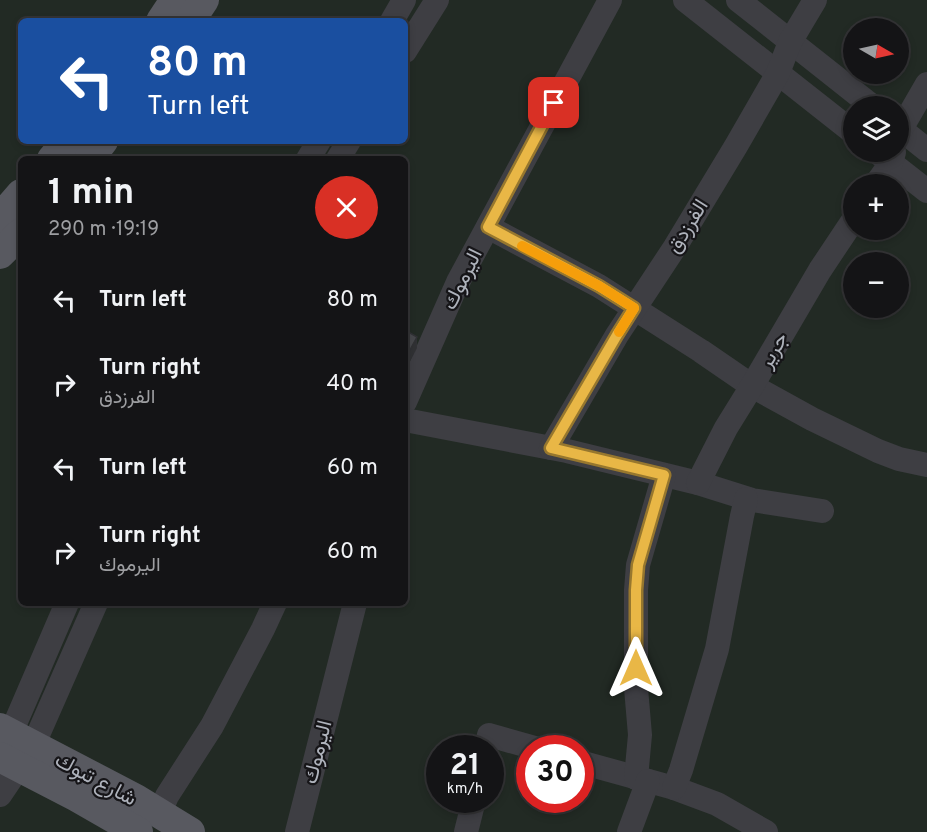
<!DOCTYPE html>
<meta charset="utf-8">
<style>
body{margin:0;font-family:Overpass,Vazirmatn,sans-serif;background:#212123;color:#f1f3f6;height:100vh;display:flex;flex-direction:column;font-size:22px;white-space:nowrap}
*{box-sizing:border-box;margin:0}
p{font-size:20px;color:#9d9ea1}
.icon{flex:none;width:33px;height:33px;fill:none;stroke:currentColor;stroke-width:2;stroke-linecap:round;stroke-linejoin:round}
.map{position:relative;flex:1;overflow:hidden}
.details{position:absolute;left:18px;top:156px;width:390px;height:450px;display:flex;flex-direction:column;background:#141416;border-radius:9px;box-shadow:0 3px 9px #0003,0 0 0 2px #333335}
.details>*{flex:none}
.top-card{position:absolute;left:18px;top:18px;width:390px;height:126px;border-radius:9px;box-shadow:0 3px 9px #0003,0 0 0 2px #333335;background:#1a4fa0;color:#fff;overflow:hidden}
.needle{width:39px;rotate:99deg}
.fabs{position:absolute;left:843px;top:18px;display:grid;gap:12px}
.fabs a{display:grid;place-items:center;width:66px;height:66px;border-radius:50%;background:#141416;box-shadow:0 3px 9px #0003,0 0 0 2px #333335;font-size:30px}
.speed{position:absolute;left:426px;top:735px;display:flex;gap:12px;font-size:30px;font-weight:700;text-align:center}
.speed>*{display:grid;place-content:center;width:78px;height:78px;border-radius:50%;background:#141416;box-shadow:0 3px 9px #0003,0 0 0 2px #333335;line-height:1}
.speed small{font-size:15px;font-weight:400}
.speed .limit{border:9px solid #d22;background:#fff;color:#111}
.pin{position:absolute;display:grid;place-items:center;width:51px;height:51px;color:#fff;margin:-26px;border-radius:12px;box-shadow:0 3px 9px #0006}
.me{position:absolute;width:66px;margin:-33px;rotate:0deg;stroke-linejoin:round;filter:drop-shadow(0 0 4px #0008)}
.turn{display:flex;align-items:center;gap:21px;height:126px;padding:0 30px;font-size:27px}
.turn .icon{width:78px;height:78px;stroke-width:2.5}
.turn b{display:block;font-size:42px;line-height:51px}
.round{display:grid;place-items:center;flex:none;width:63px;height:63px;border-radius:32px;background:#212123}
.overview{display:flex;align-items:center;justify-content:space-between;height:102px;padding:0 30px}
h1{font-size:36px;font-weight:700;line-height:45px}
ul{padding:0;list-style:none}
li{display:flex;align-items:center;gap:18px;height:84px;padding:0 30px}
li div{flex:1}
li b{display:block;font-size:22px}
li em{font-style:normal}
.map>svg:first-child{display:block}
</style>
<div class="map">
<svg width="927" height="832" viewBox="0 0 927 832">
<rect width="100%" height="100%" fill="#1b1a1d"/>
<path fill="#222a24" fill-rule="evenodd" d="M0 0H927V832H0ZM21 21H405V141H21ZM854 28H898V74H854ZM854 106H898V152H854ZM21 159H405V603H21ZM854 184H898V230H854ZM854 262H898V308H854ZM440 748H490V800H440ZM530 748H580V800H530Z"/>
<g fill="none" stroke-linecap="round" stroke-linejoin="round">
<g stroke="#3e3e43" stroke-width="24">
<polyline points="685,0 854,133"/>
<polyline points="738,0 872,106"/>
<polyline points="392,21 404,0"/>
<polyline points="405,51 437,0"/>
<polyline points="898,127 927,150"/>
<polyline points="898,137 901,129 927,84"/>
<polyline points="877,152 927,191"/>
<polyline points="308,159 319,141"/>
<polyline points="338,159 349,141"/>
<polyline points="876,184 891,163 894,152"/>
<polyline points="488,227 599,286 701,351 752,386 812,419 878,451 899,459 927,465"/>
<polyline points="405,402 458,282 610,0"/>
<polyline points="405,420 567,451 698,483 752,500 822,511"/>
<polyline points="551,448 617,335 675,247 736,146 778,73 790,42 815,0"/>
<polyline points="698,483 726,428 752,386 820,270 854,219"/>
<polyline points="1,748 11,733 67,603"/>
<polyline points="486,748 489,735 535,748"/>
<polyline points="580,762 674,788 717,804 766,832"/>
<polyline points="636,778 640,735 636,688 636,590 638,565 664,475"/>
<polyline points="674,788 681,770 717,649 742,516 746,499"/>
<polyline points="0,795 33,746 96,603"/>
<polyline points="160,813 167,796 212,726 263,629 275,603"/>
<polyline points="297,832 355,603"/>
<polyline points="466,832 474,800"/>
<polyline points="629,832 648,781"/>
</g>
<g stroke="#585960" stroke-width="30">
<polyline points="161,21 175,0"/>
<polyline points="190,21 204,0"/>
<polyline points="52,159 67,141"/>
<polyline points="89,159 103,141"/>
<polyline points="0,218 21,194"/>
<polyline points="0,254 21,233"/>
<polyline points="0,728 136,799 190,832"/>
<polyline points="0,757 77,797 138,832"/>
</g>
</g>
<polygon fill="#303134" points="417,337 417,348 405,371 405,359"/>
<polygon fill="#45464a" stroke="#303134" stroke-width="1.5" points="405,330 417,337 405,359"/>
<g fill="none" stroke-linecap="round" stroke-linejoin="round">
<g stroke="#97772e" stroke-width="15">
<polyline id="route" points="554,103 488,227 599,286 634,308 617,335 551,448 664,475 638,565 636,590 636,668"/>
</g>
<use href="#route" stroke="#e9b746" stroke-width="10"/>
<polyline stroke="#f59e0b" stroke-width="10" points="522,246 599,286 634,308 619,332"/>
</g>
<g text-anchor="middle" stroke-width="4.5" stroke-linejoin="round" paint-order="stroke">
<g font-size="21" fill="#aeb2bb" stroke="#161518">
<text transform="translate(687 226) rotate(-58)" y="7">الفرزدق</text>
<text transform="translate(462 279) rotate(-64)" y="7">اليرموك</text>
<text transform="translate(773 350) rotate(-60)" y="7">جرير</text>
<text transform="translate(317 752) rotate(-76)" y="7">اليرموك</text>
<text transform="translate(96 779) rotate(28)" y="7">شارع تبوك</text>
</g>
</g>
</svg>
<div class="fabs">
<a><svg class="needle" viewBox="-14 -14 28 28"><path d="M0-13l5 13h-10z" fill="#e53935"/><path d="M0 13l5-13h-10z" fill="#9d9ea1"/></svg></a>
<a><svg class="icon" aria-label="layers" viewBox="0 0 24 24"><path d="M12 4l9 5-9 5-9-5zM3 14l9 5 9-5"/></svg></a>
<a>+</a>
<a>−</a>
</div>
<div class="speed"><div>21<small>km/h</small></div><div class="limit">30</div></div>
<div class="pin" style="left:554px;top:103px;background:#d93025"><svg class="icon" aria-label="arrive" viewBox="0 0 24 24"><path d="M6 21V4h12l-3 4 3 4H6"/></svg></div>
<svg class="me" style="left:636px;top:668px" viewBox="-20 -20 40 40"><path d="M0-17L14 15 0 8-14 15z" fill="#e9b746" stroke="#fff" stroke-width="4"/></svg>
<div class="top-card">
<div class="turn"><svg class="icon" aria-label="left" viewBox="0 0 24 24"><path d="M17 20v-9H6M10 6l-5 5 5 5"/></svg><div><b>80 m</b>Turn left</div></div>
</div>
<section class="details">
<div class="overview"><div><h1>1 min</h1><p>290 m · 19:19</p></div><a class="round" style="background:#d93025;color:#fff"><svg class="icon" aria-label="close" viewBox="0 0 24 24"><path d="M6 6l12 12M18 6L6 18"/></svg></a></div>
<ul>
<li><svg class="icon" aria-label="left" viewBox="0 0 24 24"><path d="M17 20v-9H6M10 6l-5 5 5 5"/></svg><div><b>Turn left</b></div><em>80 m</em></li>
<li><svg class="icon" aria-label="right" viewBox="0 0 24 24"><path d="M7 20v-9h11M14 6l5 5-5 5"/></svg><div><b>Turn right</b><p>الفرزدق</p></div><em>40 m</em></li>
<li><svg class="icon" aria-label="left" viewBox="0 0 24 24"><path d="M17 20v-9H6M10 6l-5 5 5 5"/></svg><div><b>Turn left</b></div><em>60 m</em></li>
<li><svg class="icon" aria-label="right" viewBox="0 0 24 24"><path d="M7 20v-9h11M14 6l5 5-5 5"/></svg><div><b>Turn right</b><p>اليرموك</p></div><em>60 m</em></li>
</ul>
</section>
</div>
